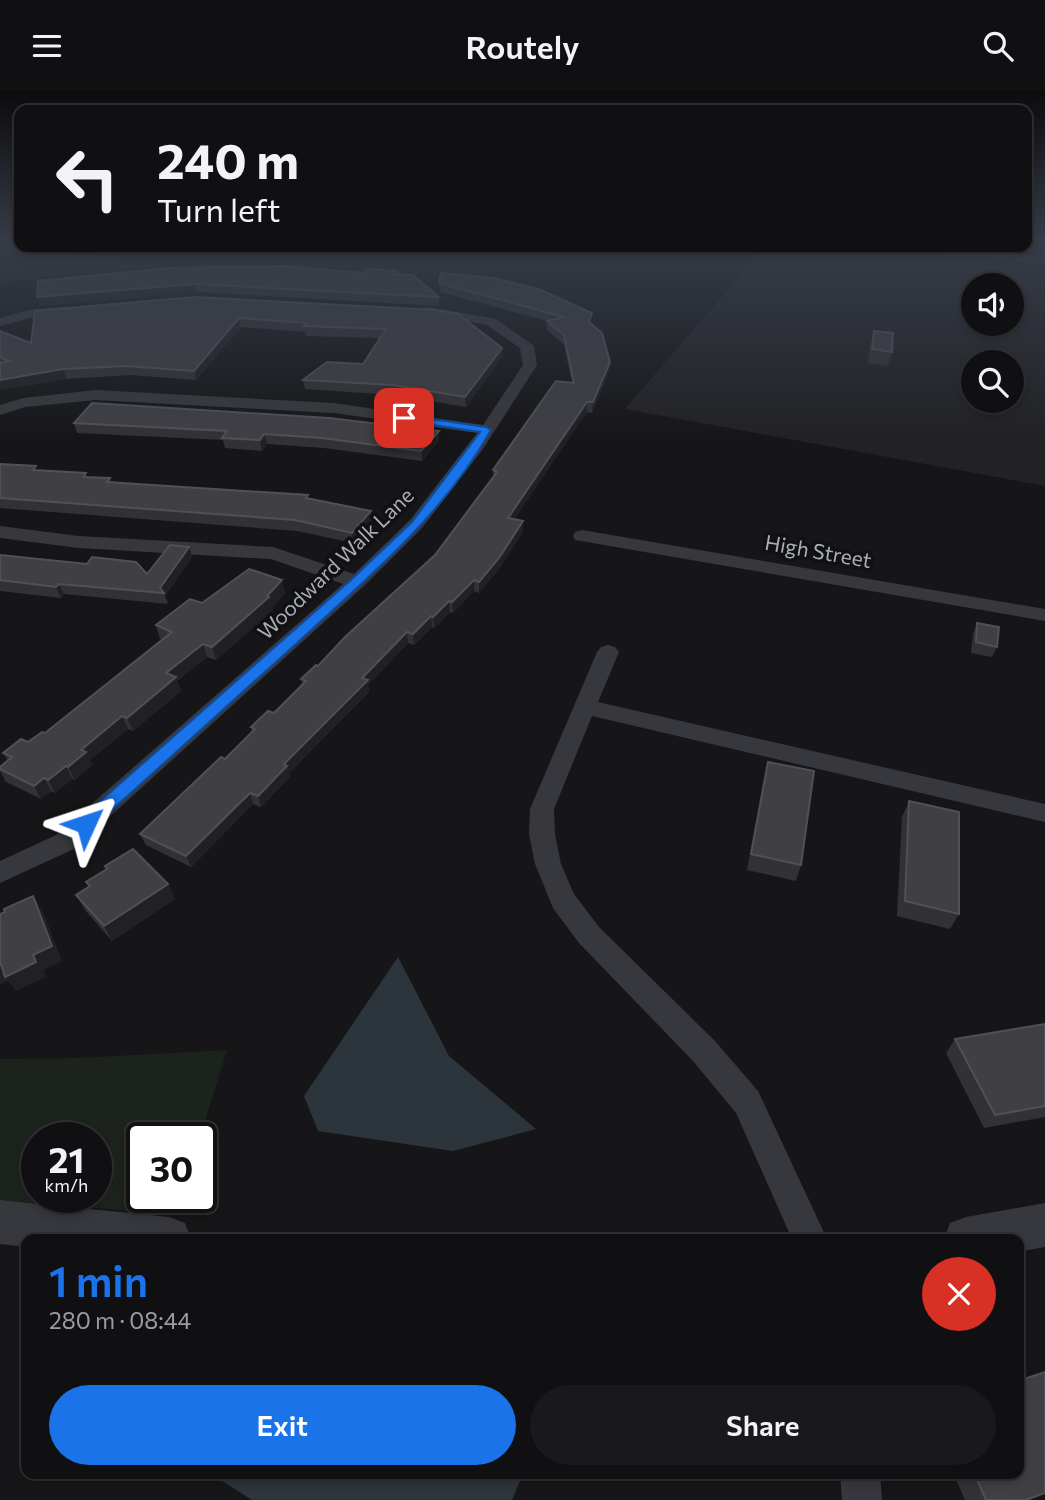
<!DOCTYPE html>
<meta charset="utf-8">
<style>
body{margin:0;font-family:Commissioner,sans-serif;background:#19191b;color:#f1f3f6;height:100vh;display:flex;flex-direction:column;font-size:26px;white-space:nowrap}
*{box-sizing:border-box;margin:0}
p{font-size:23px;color:#9c9d9f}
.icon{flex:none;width:38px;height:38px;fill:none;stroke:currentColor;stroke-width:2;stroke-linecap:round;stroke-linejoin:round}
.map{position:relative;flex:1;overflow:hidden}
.side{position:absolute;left:21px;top:1143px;width:1003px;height:245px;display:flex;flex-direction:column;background:#101012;border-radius:14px;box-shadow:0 4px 10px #0003,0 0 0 2px #303032}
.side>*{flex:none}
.guide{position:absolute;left:14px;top:14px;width:1018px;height:147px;border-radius:14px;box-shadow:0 4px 10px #0003,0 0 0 2px #303032;background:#101012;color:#f1f3f6;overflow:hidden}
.controls{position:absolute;left:961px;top:182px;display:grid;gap:14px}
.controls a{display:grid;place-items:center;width:63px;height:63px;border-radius:50%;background:#101012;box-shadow:0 4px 10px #0003,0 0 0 2px #303032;font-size:35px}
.speed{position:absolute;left:21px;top:1031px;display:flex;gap:14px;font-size:35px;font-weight:700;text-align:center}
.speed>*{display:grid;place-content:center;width:91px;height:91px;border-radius:50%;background:#101012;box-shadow:0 4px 10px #0003,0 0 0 2px #303032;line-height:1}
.speed small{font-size:18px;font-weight:400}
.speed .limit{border:4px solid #111;border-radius:10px;background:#fff;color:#111}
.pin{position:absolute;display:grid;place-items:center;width:60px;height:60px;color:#fff;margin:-30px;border-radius:14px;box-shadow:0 4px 10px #0006}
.me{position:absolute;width:77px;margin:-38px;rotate:48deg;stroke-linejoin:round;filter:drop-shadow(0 0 5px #0008)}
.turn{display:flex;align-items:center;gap:24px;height:147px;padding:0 28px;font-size:32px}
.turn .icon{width:91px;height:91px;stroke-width:2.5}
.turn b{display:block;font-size:49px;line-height:60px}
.round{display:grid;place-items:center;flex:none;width:74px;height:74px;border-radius:37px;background:#19191b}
.headline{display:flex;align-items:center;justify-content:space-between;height:119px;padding:0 28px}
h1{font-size:42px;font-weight:600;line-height:52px;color:#1a73e8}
.cta{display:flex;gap:14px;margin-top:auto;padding:14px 28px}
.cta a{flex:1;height:80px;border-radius:42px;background:#1a73e8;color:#fff;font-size:28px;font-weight:600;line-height:80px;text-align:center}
.cta a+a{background:#19191b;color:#f1f3f6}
header{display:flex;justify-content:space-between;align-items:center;height:91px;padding:0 28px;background:#101012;font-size:32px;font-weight:600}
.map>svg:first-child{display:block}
</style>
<header><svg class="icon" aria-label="menu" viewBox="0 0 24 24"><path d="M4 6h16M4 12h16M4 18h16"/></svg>Routely<svg class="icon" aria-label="search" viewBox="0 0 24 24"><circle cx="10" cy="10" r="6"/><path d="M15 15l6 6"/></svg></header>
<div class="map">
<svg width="1045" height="1409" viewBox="0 0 1045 1409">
<rect width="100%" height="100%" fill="#161618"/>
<path fill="#222225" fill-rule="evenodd" d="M765 156H903L1045 172V395L625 318ZM973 194H1012V233H973ZM973 271H1012V310H973Z"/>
<g fill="#1c231d" fill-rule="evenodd">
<polygon points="0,159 199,171 0,191"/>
<path d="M227 959 200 1046H142V1106H182L177 1124 0 1109V968L79 967ZM37 1046H96V1106H37Z"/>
</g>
<g fill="#2c353c">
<polygon points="398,866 449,965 536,1038 453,1060 318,1040 304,1005"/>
<polygon points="211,1383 523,1383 512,1409 252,1409"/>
</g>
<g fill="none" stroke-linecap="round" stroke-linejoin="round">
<g fill="#37383d" fill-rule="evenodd">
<polygon points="891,156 934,156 1045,165 1045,173 897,160"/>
<polygon points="67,216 74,220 72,223 30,227 0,235 0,227 29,219"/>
<polygon points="429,216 496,228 534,255 537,274 483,358 422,437 364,495 74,758 0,792 0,770 56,744 343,493 271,468 79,457 0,447 0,435 79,445 273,456 354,483 410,429 477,342 334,322 96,309 25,316 0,324 0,314 23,307 96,299 334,312 483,334 523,274 520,257 487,234 424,223 424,217"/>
<polygon points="582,439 1045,518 1045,530 575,449 573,445 575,441"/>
<polygon points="608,554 615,556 619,561 598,611 1045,713 1045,731 592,625 554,718 555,743 561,773 574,803 599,836 715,950 758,1000 827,1148 792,1148 736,1022 693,970 579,852 553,817 535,773 529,743 530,718 597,561 601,556"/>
<polygon points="840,1382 880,1382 882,1409 842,1409"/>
</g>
<g fill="#37383d" fill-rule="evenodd">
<polygon points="0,1109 169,1126 185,1132 191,1148 26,1148 26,1156 0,1153"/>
<polygon points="1045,1112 1045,1156 1018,1161 1018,1148 944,1148 950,1132 966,1126"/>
</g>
</g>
<g fill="#323236">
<polygon points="364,182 397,183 439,206 439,215 197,201 40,215 37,206 38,190"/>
<polygon points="439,192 592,231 591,233 610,271 609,281 592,322 587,321 514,428 523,441 499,478 479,502 474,500 453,522 450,521 434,537 432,536 414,554 408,552 368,594 369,601 289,682 290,686 261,716 253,713 191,776 146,754 140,743 225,668 252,641 251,636 274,622 302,593 301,588 318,575 435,464 493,386 493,379 572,292 564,254 547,239 547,230 440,201"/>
<polygon points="195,206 502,257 502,266 466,316 394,304 305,298 303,289 363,273 380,247 306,245 305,241 241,236 196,289 130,284 67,288 0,299 0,240 31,252"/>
<polygon points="874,240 892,261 888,275 868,272 870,254"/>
<polygon points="74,332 439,340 439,350 422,370 324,357 267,353 262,360 225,357 223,349 77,342"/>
<polygon points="0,373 38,379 88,386 110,387 111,391 309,407 372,431 353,452 297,440 0,417"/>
<polygon points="189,456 192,466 165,505 168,513 64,503 61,507 0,500 0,464 147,483"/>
<polygon points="285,502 272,517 273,519 216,569 207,566 177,590 181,600 133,640 128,638 90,669 92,674 75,689 72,688 55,702 51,700 41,708 6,691 0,680 0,676 8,670 3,662 28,651 45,642 162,548 160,548 156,534 202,512"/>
<polygon points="977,532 997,556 992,566 971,562 973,543"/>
<polygon points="768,671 801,774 796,790 747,779 764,687"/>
<polygon points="909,710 959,823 950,838 897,825 902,726"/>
<polygon points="86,791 168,793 175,808 112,850 85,819 76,804 89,796"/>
<polygon points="1045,933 1045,1026 984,1037 946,962 955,948"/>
<polygon points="953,1382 1018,1382 1026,1409 965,1409"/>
</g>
<g fill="#212124">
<polygon points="195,193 197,201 40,215 37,206"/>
<polygon points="239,227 241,236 196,289 194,280"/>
<polygon points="502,257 502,266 466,316 465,306"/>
<polygon points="610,271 609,281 592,322 593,311"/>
<polygon points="63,278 67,288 0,299 0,289"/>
<polygon points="587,311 587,321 508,438 508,427"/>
<polygon points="439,340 439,350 422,370 421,360"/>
<polygon points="264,343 267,353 262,360 260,349"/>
<polygon points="371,420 372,431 353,452 352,442"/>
<polygon points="523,430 523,441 499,478 479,502 479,491"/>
<polygon points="189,456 192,466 165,505 164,502 160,497"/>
<polygon points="282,489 285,502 272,517 273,519 216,569 212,556 267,505"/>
<polygon points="474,489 474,500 453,522 452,511"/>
<polygon points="59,493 64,503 61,507 56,496"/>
<polygon points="449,510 450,521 434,537 433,526"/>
<polygon points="431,525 432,536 414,554 413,543"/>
<polygon points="407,541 408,552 368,594 369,601 289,682 290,686 261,716 258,705 284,673 362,587"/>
<polygon points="203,553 207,566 177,590 181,600 133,640 127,627 166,582"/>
<polygon points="122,625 128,638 90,669 92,674 75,689 68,676 81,659"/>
<polygon points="66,675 72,688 55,702 48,689"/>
<polygon points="44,687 51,700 41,708 34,695"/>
<polygon points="250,702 253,713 191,776 186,765"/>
<polygon points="168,793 175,808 112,850 104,835"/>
<polygon points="33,805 43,820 62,870 44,879 46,886 16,900 8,890 0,894 0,874 33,864"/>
</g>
<g fill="#3f3f44" stroke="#4f5156" stroke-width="2">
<polygon points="284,175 364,182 367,178 397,180 395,183 413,184 439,206 195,193 37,206 38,190 168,177"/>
<polygon points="441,182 494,187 541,199 592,222 589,231 602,242 610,271 593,311 587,311 508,427 523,430 499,467 479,491 474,489 452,511 449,510 433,526 431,525 413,543 407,541 362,587 368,589 284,673 287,675 258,705 250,702 186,765 140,743 221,666 225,668 255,638 251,636 268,620 274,622 306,590 301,588 316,574 318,575 345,546 435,464 497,381 493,379 556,290 574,292 564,244 547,230 564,226 439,192"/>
<polygon points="195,206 435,219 458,223 502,257 465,306 393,294 303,289 327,271 363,273 386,238 304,235 307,232 239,227 194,280 127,275 63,278 0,289 0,272 9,270 0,266 0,240 31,252 35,220"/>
<polygon points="874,240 893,242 892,261 872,258"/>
<polygon points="92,312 329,327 439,340 421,360 322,347 264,343 260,349 222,347 227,340 74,332"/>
<polygon points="0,373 36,375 33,379 86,382 84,386 110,387 107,391 308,404 306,407 371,420 352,442 295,429 0,407"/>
<polygon points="170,454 189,456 160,497 164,502 59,493 56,496 0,489 0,464 87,473 92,466 136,471 147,483"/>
<polygon points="249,478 282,489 267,505 269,506 212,556 203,553 166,582 176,586 127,627 122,625 81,659 86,661 68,676 66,675 48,689 44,687 34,695 0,678 0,676 12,666 3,662 21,648 28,651 42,641 45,642 172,541 156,534 190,508 202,512"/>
<polygon points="977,532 999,536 997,556 976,551"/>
<polygon points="768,671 814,680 801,774 751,763"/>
<polygon points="909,710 959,721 959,823 905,810"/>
<polygon points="133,758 168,793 104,835 76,804 90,795 86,791 107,778 105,775"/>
<polygon points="33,805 52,855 33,864 36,871 5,886 1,873 0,874 0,823 5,821 4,818"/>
<polygon points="1045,933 1045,1015 995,1024 955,948"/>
<polygon points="1045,1281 1045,1402 1026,1409 986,1409 974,1382 1018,1382 1018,1290"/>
</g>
<linearGradient id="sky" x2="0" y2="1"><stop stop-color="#0c0c0d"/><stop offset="0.43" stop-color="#363c48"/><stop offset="1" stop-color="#363c48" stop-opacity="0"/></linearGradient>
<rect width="1045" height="348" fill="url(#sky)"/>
<path fill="#1a73e8" stroke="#114b97" stroke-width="2" d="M404 324 486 336 491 339C444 423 368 487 298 551 229 613 160 675 92 737H80L78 733 80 728 352 488 412 431 480 341 400 329V325Z"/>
<g text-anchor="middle" stroke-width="7" stroke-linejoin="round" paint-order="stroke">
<g font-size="21" fill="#a8adb8" stroke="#111113">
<text transform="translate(818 461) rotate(10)" y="7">High Street</text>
<text transform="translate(336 473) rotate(-44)" y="7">Woodward Walk Lane</text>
</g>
</g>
</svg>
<div class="controls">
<a><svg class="icon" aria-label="sound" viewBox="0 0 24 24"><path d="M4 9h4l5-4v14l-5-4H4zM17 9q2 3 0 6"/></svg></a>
<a><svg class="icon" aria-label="search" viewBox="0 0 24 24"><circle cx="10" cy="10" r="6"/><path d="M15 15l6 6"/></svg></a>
</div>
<div class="speed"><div>21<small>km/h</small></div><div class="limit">30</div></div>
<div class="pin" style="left:404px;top:327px;background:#d93025"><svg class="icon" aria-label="arrive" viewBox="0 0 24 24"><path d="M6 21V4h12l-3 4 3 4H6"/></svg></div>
<svg class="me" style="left:86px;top:733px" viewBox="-20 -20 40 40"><path d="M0-17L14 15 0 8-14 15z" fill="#1a73e8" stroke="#fff" stroke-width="4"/></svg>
<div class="guide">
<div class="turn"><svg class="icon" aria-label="left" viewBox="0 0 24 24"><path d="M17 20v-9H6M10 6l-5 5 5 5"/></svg><div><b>240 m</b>Turn left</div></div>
</div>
<section class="side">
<div class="headline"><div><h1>1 min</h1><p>280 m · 08:44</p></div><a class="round" style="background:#d93025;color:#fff"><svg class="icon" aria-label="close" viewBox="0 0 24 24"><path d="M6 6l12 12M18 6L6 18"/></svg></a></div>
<div class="cta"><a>Exit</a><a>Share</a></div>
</section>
</div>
